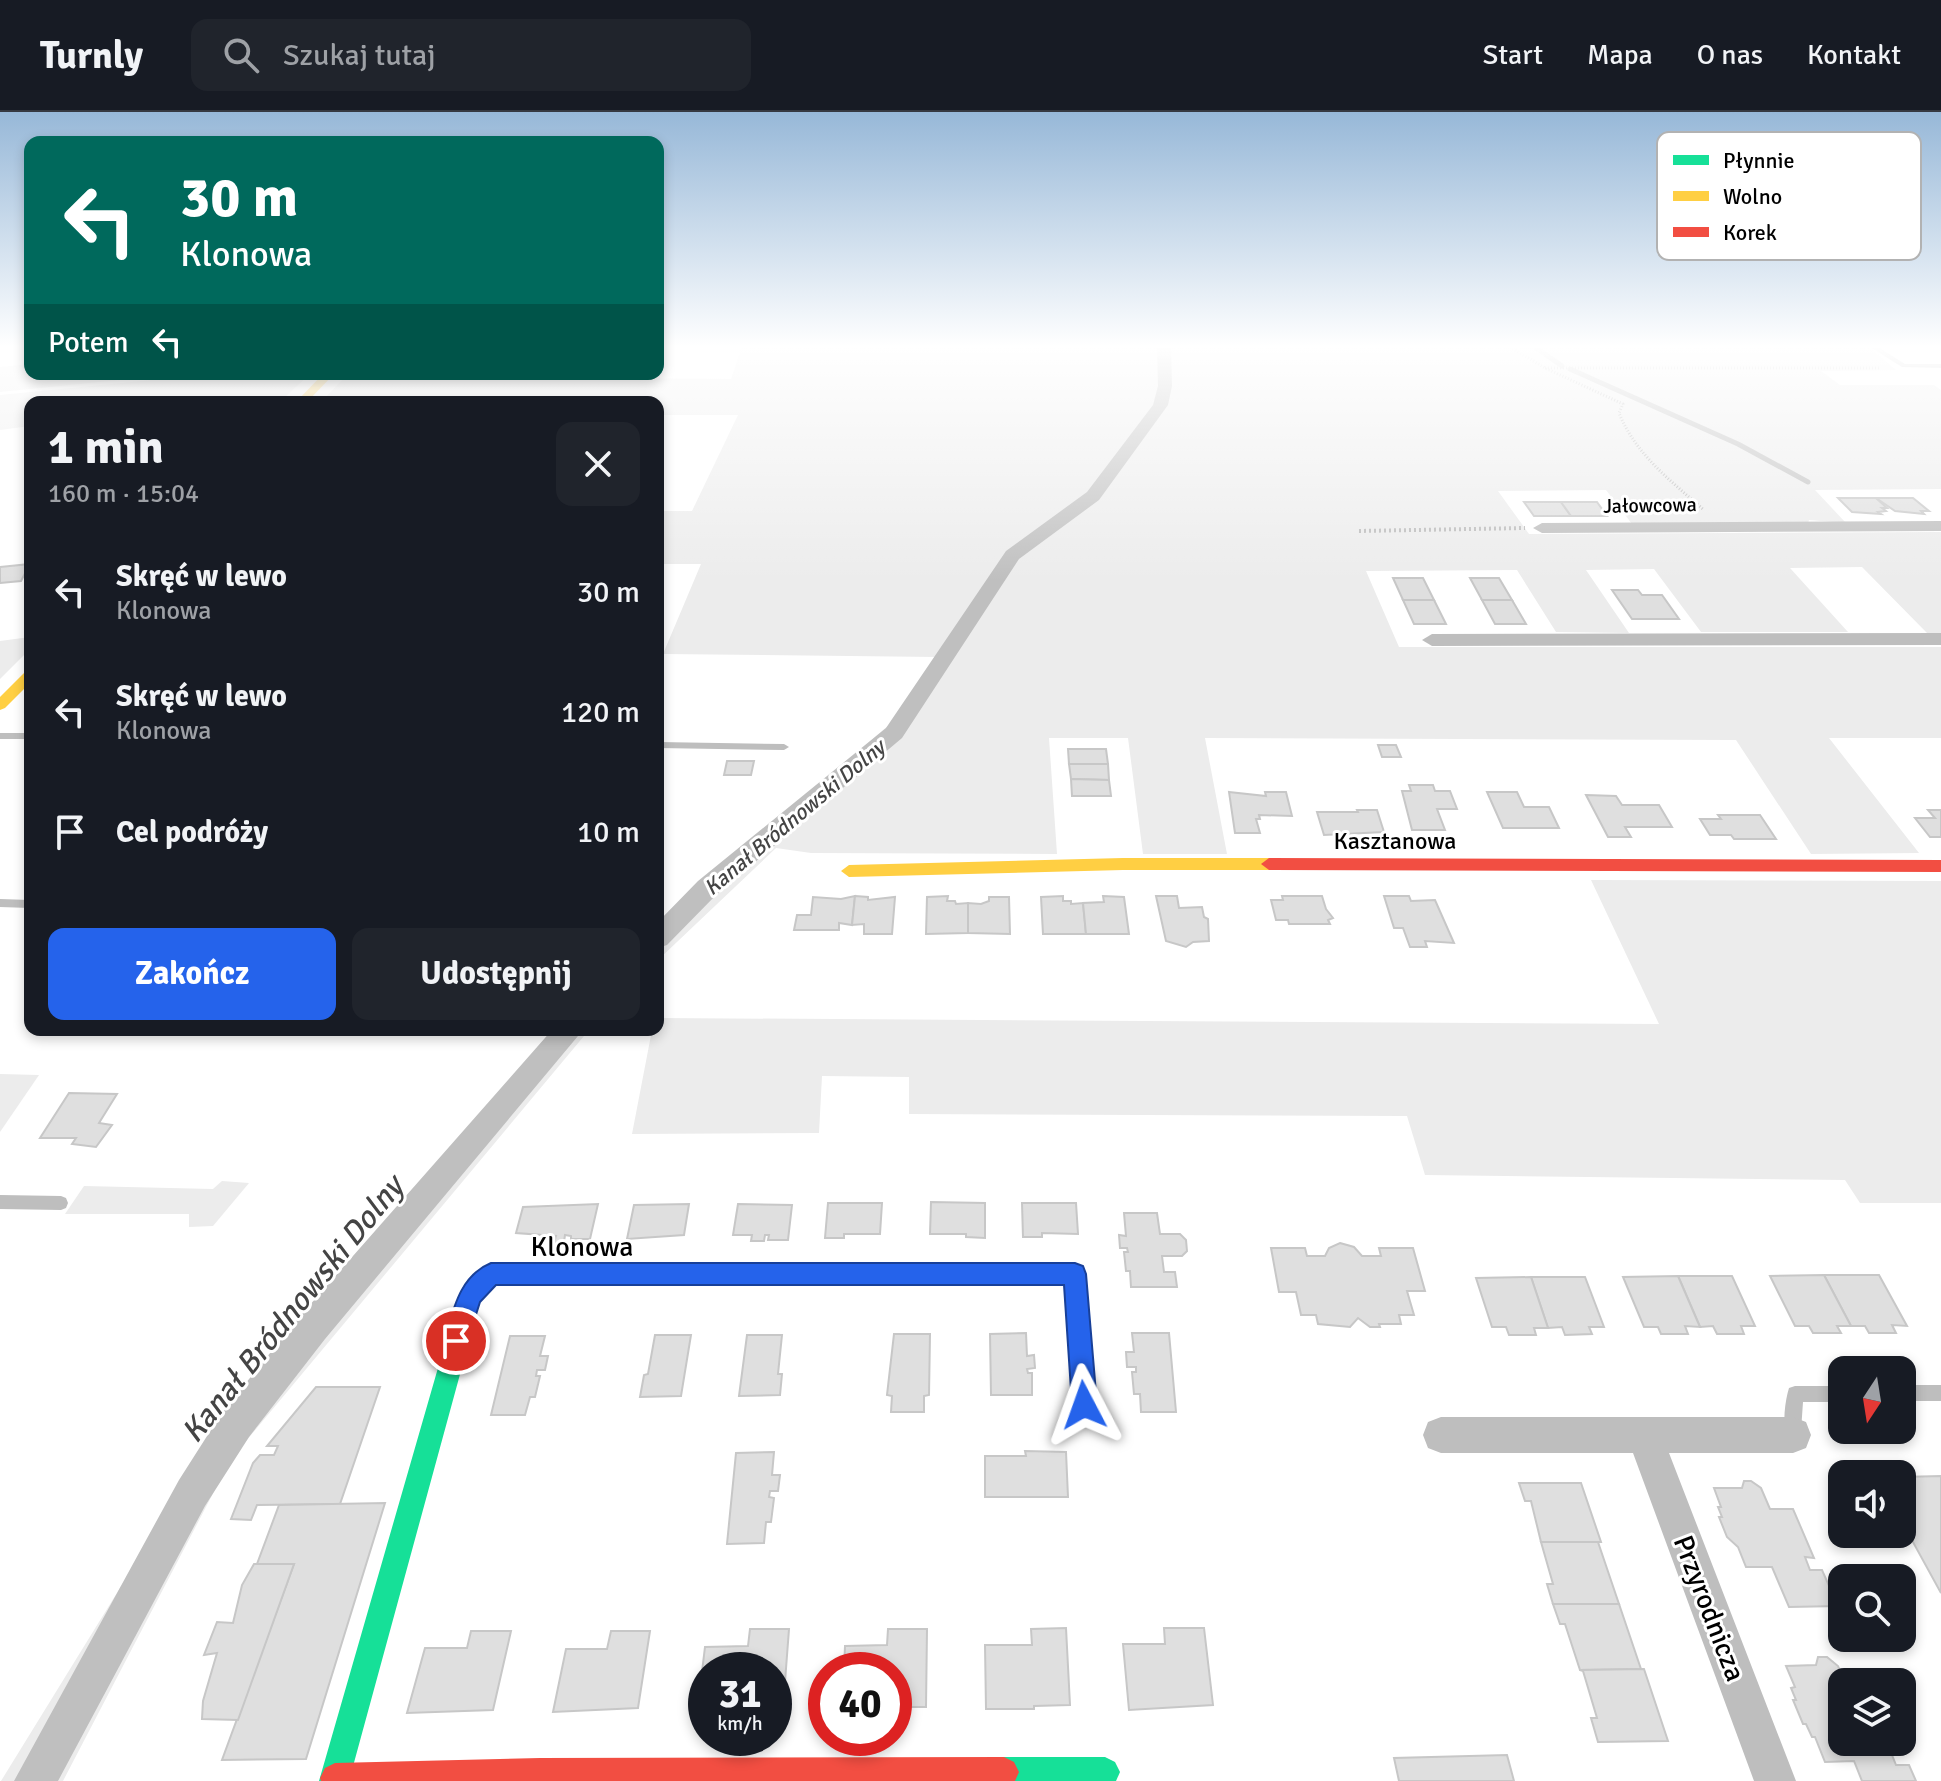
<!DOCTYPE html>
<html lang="pl">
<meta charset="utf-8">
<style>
body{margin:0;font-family:Signika,sans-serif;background:#20242c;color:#f1f3f6;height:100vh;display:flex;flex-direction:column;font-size:30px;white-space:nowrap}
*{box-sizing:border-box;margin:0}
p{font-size:26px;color:#9ea1a6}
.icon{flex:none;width:44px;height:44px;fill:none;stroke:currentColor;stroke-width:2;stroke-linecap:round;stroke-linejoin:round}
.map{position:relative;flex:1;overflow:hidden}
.side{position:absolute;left:24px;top:284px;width:640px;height:640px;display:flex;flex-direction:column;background:#171b24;border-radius:16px;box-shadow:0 4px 12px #0003}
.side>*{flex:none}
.hud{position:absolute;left:24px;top:24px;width:640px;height:244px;border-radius:16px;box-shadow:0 4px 12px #0003;background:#00695c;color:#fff;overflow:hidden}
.needle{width:52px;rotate:192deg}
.fabs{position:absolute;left:1828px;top:1244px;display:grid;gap:16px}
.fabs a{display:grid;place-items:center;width:88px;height:88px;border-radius:16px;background:#171b24;box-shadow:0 4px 12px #0003;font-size:40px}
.speed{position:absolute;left:688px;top:1540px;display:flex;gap:16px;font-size:40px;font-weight:700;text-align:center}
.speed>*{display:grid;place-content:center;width:104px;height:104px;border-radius:50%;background:#171b24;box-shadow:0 4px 12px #0003;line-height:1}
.speed small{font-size:20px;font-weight:400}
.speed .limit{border:12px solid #d22;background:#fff;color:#111}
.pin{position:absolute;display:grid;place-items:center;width:68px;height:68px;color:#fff;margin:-34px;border:4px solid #fff;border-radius:50%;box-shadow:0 2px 8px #0007}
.me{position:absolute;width:88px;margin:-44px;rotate:356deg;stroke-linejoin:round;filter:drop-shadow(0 0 6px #0008)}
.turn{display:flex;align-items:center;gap:28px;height:168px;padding:0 24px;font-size:36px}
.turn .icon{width:104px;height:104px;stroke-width:2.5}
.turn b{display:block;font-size:56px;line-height:68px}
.then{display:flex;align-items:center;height:76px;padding:0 24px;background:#0003;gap:16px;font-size:30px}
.round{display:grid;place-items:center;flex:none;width:84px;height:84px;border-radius:16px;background:#20242c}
.summary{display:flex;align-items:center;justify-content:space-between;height:136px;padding:0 24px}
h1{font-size:48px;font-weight:800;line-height:60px}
.cta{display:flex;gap:16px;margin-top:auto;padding:16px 24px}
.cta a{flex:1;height:92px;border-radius:16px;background:#2563eb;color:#fff;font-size:32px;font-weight:800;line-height:92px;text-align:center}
.cta a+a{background:#20242c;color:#f1f3f6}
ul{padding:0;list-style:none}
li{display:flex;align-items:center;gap:24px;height:120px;padding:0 24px}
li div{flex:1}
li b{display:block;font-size:30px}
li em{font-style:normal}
header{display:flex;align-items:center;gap:48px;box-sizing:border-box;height:112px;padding:0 40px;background:#171b24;border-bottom:2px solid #363941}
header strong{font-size:38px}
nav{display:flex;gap:44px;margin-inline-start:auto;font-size:28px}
.search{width:560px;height:72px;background:#20242c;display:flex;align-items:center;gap:20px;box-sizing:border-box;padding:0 28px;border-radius:16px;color:#9ea1a6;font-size:30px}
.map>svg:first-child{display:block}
</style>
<header>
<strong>Turnly</strong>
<div class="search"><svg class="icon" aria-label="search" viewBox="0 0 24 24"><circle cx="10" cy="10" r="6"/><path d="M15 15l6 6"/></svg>Szukaj tutaj</div>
<nav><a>Start</a><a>Mapa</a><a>O nas</a><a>Kontakt</a></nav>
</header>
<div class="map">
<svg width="1941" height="1669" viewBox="0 0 1941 1669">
<rect width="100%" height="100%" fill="#fff"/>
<g fill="#ececec">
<polygon points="742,235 1869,235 1896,258 1821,259 1840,273 1934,273 1941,278 1941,377 1815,378 1846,411 1809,408 1808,411 1632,412 1606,378 1498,379 1529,422 1941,420 1941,521 1927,521 1862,455 1790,456 1848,520 1701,520 1654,457 1586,458 1629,521 1556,520 1517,458 1366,459 1399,535 1941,535 1941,626 1829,626 1919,741 1811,742 1736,628 1205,626 1227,742 1143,742 1128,626 1049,626 1057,742 811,741 776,736 658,848 658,817 743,739 897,606 937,545 663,542 701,452 658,452 658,399 692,399 738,303 658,303 658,290 321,290 346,264 731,267"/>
<polygon points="30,252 30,262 132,262 129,267 0,280 0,255"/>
<polygon points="213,262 310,262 283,287 254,290 30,290 30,314 0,318 0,283"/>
<polygon points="30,525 30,537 0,567 0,529"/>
<polygon points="1591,768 1941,769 1941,1091 1860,1091 1845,1068 1425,1063 1407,1004 909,1002 909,965 822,964 819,1021 632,1022 652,918 658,918 658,906 1659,912"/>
<polygon points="560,918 589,918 231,1347 63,1669 1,1669 205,1338 250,1275 493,989"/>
<polygon points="0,962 39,963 0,1020"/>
<polygon points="222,1069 249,1071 213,1114 189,1115 189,1102 65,1102 84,1074 213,1077"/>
</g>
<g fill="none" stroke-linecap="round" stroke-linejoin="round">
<g stroke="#bfbfbf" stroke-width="5">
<polyline points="1535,235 1562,254"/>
<polyline points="1570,257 1738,332 1808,370"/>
</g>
<g fill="#bfbfbf" fill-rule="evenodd">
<polygon points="1157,235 1171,235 1172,274 1168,293 1099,388 1019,447 902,626 716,783 667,833 658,836 658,810 698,769 886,616 1006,439 1087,380 1153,293 1158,274"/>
<polygon points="552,918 583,918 325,1227 249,1325 205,1394 58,1669 14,1669 179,1368 223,1299 301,1203"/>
</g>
</g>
<g fill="#dfdfdf" stroke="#c7c7c7" stroke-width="2">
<polygon points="1838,386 1876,386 1887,396 1882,396 1886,399 1878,400 1881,402 1852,400"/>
<polygon points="1876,386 1913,386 1929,399 1921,399 1924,402 1895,399"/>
<polygon points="1524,390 1561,390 1571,404 1534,404"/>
<polygon points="1561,390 1597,390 1607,404 1571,404"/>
<polygon points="30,452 21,469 0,471 0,455"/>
<polygon points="1393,466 1423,466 1434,488 1403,488"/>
<polygon points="1470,466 1499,466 1512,488 1482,488"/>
<polygon points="1612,478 1638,478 1642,483 1662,483 1679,507 1632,507"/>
<polygon points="1403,488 1434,488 1446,512 1414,512"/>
<polygon points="1482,488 1512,488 1526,512 1495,512"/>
<polygon points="1378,633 1396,633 1401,645 1382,645"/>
<polygon points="1068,637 1106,637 1108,652 1069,652"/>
<polygon points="727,649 754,649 751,663 724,663"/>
<polygon points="1108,652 1109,668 1071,667 1069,652"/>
<polygon points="1071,667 1109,668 1111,684 1072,684"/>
<polygon points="1409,673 1433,673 1435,679 1450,679 1457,697 1437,697 1445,718 1412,718 1402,679 1411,679"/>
<polygon points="1229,680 1266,684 1265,680 1286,680 1292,704 1259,703 1260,707 1256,707 1260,721 1235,721"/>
<polygon points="1487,680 1517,680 1524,695 1549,695 1559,716 1503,716"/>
<polygon points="1586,683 1616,684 1622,693 1659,693 1672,715 1625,715 1631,725 1608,725"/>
<polygon points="1357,698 1377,698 1384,720 1324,723 1317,700 1358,700"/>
<polygon points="1928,698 1941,698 1941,725 1930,725 1915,706 1935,706"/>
<polygon points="1718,703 1760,703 1776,727 1734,727 1731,723 1710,723 1700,707 1721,707"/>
<polygon points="855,784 852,813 839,811 839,818 794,818 797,803 811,803 813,785 841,787"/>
<polygon points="855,784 868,785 868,788 895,785 892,822 864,822 864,812 852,813"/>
<polygon points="948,784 947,789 955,789 956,792 968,791 968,821 926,822 927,785"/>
<polygon points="1063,784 1063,789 1071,789 1071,792 1083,791 1086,822 1043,822 1041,785"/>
<polygon points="1103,784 1124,785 1129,822 1086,822 1083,791 1104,790"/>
<polygon points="1156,784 1177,784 1179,796 1202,795 1204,805 1208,807 1209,829 1193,830 1186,835 1166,829"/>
<polygon points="1282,784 1322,784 1326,797 1333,806 1328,808 1330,812 1289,812 1288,808 1276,808 1271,788 1283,788"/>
<polygon points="1384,784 1409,784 1411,789 1435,788 1454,831 1425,829 1427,835 1410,835 1403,816 1394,816"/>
<polygon points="989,785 1009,785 1010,822 968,821 968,791 981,792 989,789"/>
<polygon points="69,981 117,982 99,1011 112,1013 96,1035 72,1032 76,1026 40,1026"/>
<polygon points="931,1090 985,1091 985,1126 966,1125 966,1122 930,1122"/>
<polygon points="828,1091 882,1091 880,1122 844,1122 844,1126 825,1126"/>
<polygon points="1022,1091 1076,1091 1078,1122 1042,1121 1042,1125 1023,1125"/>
<polygon points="598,1092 590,1127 571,1127 571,1124 565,1123 564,1130 554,1131 556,1124 516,1121 523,1095"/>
<polygon points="689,1092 684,1123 627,1127 634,1093"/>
<polygon points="738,1092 792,1093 788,1128 768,1128 769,1123 765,1123 764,1129 751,1129 752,1123 733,1123"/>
<polygon points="1124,1101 1157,1101 1160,1122 1180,1122 1186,1128 1187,1139 1182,1144 1162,1144 1164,1160 1175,1160 1177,1175 1131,1175 1130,1159 1126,1159 1124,1140 1128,1140 1127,1136 1120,1136 1119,1123 1126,1124"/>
<polygon points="1340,1131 1354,1135 1362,1144 1381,1144 1379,1136 1413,1136 1425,1179 1407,1179 1414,1203 1399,1203 1401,1212 1379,1212 1380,1215 1370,1215 1358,1206 1350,1215 1318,1212 1316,1203 1301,1203 1296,1180 1279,1180 1271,1136 1305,1136 1307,1144 1325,1144 1329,1136"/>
<polygon points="1824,1163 1879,1163 1907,1214 1892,1213 1896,1221 1869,1221 1865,1214 1851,1214"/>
<polygon points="1824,1163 1851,1214 1837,1214 1841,1221 1813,1221 1809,1214 1795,1214 1770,1164"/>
<polygon points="1678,1164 1732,1164 1755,1214 1741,1214 1744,1222 1717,1222 1713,1214 1700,1215"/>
<polygon points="1678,1164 1700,1215 1685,1214 1688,1222 1661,1222 1658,1215 1644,1215 1623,1165"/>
<polygon points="1531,1165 1585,1165 1604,1215 1589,1215 1592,1222 1565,1223 1562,1215 1548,1216"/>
<polygon points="1531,1165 1548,1216 1534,1216 1536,1223 1509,1223 1506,1215 1492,1215 1476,1166"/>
<polygon points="1026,1221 1027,1244 1034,1243 1035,1256 1027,1257 1028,1261 1032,1261 1032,1283 991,1283 990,1222"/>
<polygon points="1132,1221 1169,1221 1176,1300 1141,1300 1140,1282 1134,1282 1132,1260 1136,1260 1136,1255 1127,1255 1126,1240 1134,1240"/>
<polygon points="894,1222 930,1222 929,1283 924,1284 924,1300 891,1300 892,1284 887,1283"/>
<polygon points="655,1223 691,1223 681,1284 640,1285 644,1263 648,1262"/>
<polygon points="747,1223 782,1223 778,1262 782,1262 780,1283 739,1284"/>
<polygon points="510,1224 545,1224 540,1244 548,1244 545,1258 537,1258 536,1264 540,1264 535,1285 530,1285 525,1303 491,1303"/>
<polygon points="316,1275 380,1275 340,1392 257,1393 251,1408 231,1407 253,1351 260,1343 274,1343 278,1334 267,1334"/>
<polygon points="1025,1339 1066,1340 1068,1385 985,1385 985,1344 1026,1344"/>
<polygon points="774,1340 772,1363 780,1363 778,1379 770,1379 769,1385 774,1386 771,1410 766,1410 764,1431 727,1432 736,1341"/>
<polygon points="1941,1364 1941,1481 1902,1410 1902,1365"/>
<polygon points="1744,1369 1751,1369 1761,1376 1770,1397 1793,1397 1814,1446 1805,1445 1810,1458 1822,1458 1838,1494 1789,1495 1772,1455 1746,1455 1738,1435 1727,1425 1719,1405 1722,1405 1718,1395 1721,1395 1714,1376 1742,1376"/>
<polygon points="1519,1371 1581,1371 1601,1430 1541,1430 1531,1389 1525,1389"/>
<polygon points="385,1391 306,1647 222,1648 294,1452 257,1452 279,1393"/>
<polygon points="1541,1430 1601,1430 1598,1430 1619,1492 1553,1492 1547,1472 1553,1472"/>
<polygon points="254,1452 294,1452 238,1608 202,1607 203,1589 217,1541 204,1543 217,1510 233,1511 242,1473"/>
<polygon points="1553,1492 1619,1492 1641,1557 1644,1557 1580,1558 1565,1512 1560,1512"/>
<polygon points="1066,1516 1070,1593 1034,1594 1034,1597 986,1597 985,1533 1032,1533 1031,1517"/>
<polygon points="1164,1516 1204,1516 1213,1593 1129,1598 1123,1532 1165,1532"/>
<polygon points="750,1517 789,1517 783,1596 774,1596 774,1558 706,1558 706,1601 697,1601 705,1535 748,1534"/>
<polygon points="888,1517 927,1517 926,1595 894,1595 894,1558 844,1558 845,1534 887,1533"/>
<polygon points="471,1519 511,1519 493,1598 407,1601 425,1536 467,1536"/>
<polygon points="611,1519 650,1519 638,1596 553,1600 566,1537 607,1537"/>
<polygon points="1818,1545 1827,1545 1838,1554 1845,1570 1842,1570 1842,1630 1896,1630 1900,1638 1890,1638 1896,1653 1909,1653 1916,1669 1862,1669 1854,1649 1825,1650 1815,1625 1812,1625 1806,1612 1803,1612 1793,1588 1796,1588 1791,1576 1795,1575 1786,1554 1816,1553"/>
<polygon points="1644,1557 1668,1629 1598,1630 1591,1606 1597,1606 1583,1559 1580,1558"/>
<polygon points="1507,1643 1514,1669 1399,1669 1394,1646"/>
</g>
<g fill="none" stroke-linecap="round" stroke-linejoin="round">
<g stroke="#b9b9b9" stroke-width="3" stroke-dasharray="1 2" stroke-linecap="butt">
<path d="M1510 235 1545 256 1623 292 1619 301C1636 343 1671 369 1704 398"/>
<polyline points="1545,256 1879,256"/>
</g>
<polyline stroke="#b9b9b9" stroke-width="4" stroke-dasharray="2 3" stroke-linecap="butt" points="1359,419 1525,416"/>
<g fill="#bebebe" fill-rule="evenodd">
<polygon points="1870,235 1878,235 1905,252 1941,252 1941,256 1902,255"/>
<rect x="0" y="621" width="30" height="6"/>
<polygon points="658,630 784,632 789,635 784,638 658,636"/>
<polygon points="0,787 30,788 30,796 0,795"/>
<polygon points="0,1083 61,1084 66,1086 68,1091 66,1096 61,1098 0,1097"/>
<rect x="1902" y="1273" width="39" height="16"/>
<path d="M1795 1274H1842V1290H1803L1801 1319 1799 1325 1793 1327 1787 1325C1782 1312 1785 1289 1789 1276Z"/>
</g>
<g fill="#bebebe" fill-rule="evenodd">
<polygon points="1941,409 1941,419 1542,421 1533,416 1542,411"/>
<polygon points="1941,521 1941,533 1432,534 1422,528 1432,522"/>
<polygon points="1441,1305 1793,1305 1806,1310 1811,1323 1806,1336 1793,1341 1669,1341 1796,1669 1754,1669 1633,1341 1441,1341 1428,1336 1423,1323 1428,1310"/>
</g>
<g fill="#16e098" fill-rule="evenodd">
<path d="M491 1151H624L632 1154 635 1162 632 1170 624 1173H496L480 1189 349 1669H319L459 1183C464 1170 478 1156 491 1151Z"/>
<polygon points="1004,1645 1105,1645 1115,1650 1120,1660 1116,1669 993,1669 989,1660 994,1650"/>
</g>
<g fill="#ffcf43" fill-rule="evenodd">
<polygon points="323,262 334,262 307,290 296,290"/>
<polygon points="30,559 30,571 5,596 0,598 0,585 25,560"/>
<polygon points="1123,746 1269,746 1277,752 1269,758 1123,758 849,765 841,759 849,753"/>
<polygon points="624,1151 1075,1151 1083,1154 1086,1162 1096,1293 1093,1302 1084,1305 1075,1302 1072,1293 1064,1173 624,1173 616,1170 613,1162 616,1154"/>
</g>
<g fill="#f24e42" fill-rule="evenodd">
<polygon points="1269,746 1941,748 1941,760 1269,758 1261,752"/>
<polygon points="1004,1645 1014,1650 1019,1660 1015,1669 321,1669 320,1666 325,1656 335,1651 540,1646"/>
</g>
</g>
<linearGradient id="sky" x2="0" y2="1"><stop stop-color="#97b8d8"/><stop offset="0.5" stop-color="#fff"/><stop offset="1" stop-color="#fff" stop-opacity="0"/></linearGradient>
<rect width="1941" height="469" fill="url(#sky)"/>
<path fill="#2563eb" stroke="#184099" stroke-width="2" d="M491 1151H1075L1083 1154 1086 1162 1097 1293 1093 1302 1084 1306 1076 1302 1072 1293 1064 1173H496L480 1190 465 1237 456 1240 448 1237 444 1229C453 1199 459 1164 491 1151Z"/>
<g text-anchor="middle" stroke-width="6" stroke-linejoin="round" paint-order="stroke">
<g font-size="20" fill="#000" stroke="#fff">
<text transform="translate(1650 393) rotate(-1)" y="7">Jałowcowa</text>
</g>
<g font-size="22" font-style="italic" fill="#444" stroke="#fff">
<text transform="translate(794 705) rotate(-40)" y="8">Kanał Bródnowski Dolny</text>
</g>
<g font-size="24" fill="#000" stroke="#fff">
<text x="1395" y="737">Kasztanowa</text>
</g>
<g font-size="28" fill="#000" stroke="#fff">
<text x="582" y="1144">Klonowa</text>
<text transform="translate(1710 1496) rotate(69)" y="10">Przyrodnicza</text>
</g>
<g font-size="32" font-style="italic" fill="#444" stroke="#fff">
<text transform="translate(292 1197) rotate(-51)" y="11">Kanał Bródnowski Dolny</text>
</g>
</g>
<rect x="1657" y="20" width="264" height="128" rx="12" fill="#fff" stroke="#b2b2b2" stroke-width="2"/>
<rect x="1673" y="43" width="36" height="10" fill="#16e098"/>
<rect x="1673" y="79" width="36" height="10" fill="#ffcf43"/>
<rect x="1673" y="115" width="36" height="10" fill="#f24e42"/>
<g font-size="22" fill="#000">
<text x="1723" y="56">Płynnie</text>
<text x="1723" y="92">Wolno</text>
<text x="1723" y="128">Korek</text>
</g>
</svg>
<div class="fabs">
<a><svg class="needle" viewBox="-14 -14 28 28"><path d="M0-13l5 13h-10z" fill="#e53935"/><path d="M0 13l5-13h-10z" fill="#9ea1a6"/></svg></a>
<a><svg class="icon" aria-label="sound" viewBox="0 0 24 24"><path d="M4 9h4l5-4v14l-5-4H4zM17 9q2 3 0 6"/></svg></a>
<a><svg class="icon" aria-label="search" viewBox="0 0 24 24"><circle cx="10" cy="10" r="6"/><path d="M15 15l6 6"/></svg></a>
<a><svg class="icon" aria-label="layers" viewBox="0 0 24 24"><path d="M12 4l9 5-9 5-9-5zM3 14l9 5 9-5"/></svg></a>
</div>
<div class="speed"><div>31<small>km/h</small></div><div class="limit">40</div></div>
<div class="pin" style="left:456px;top:1229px;background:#d93025"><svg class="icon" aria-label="arrive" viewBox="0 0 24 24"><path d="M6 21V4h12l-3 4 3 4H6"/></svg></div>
<svg class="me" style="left:1084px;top:1293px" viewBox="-20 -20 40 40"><path d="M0-17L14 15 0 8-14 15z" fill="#2563eb" stroke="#fff" stroke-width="4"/></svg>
<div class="hud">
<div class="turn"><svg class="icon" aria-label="left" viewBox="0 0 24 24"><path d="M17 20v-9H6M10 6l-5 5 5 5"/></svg><div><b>30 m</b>Klonowa</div></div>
<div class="then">Potem<svg class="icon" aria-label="left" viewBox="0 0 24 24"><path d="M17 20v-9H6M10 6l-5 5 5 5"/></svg></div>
</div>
<section class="side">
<div class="summary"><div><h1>1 min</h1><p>160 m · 15:04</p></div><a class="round"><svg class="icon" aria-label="close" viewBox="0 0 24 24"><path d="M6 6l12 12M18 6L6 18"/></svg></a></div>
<ul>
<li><svg class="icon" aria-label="left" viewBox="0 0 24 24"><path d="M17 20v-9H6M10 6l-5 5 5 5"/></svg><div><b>Skręć w lewo</b><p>Klonowa</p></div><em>30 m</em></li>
<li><svg class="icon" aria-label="left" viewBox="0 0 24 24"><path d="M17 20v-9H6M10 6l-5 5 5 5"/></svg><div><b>Skręć w lewo</b><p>Klonowa</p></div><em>120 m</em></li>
<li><svg class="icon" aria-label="arrive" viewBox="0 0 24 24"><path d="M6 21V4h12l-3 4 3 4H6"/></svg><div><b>Cel podróży</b></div><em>10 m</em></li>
</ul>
<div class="cta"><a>Zakończ</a><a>Udostępnij</a></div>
</section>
</div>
